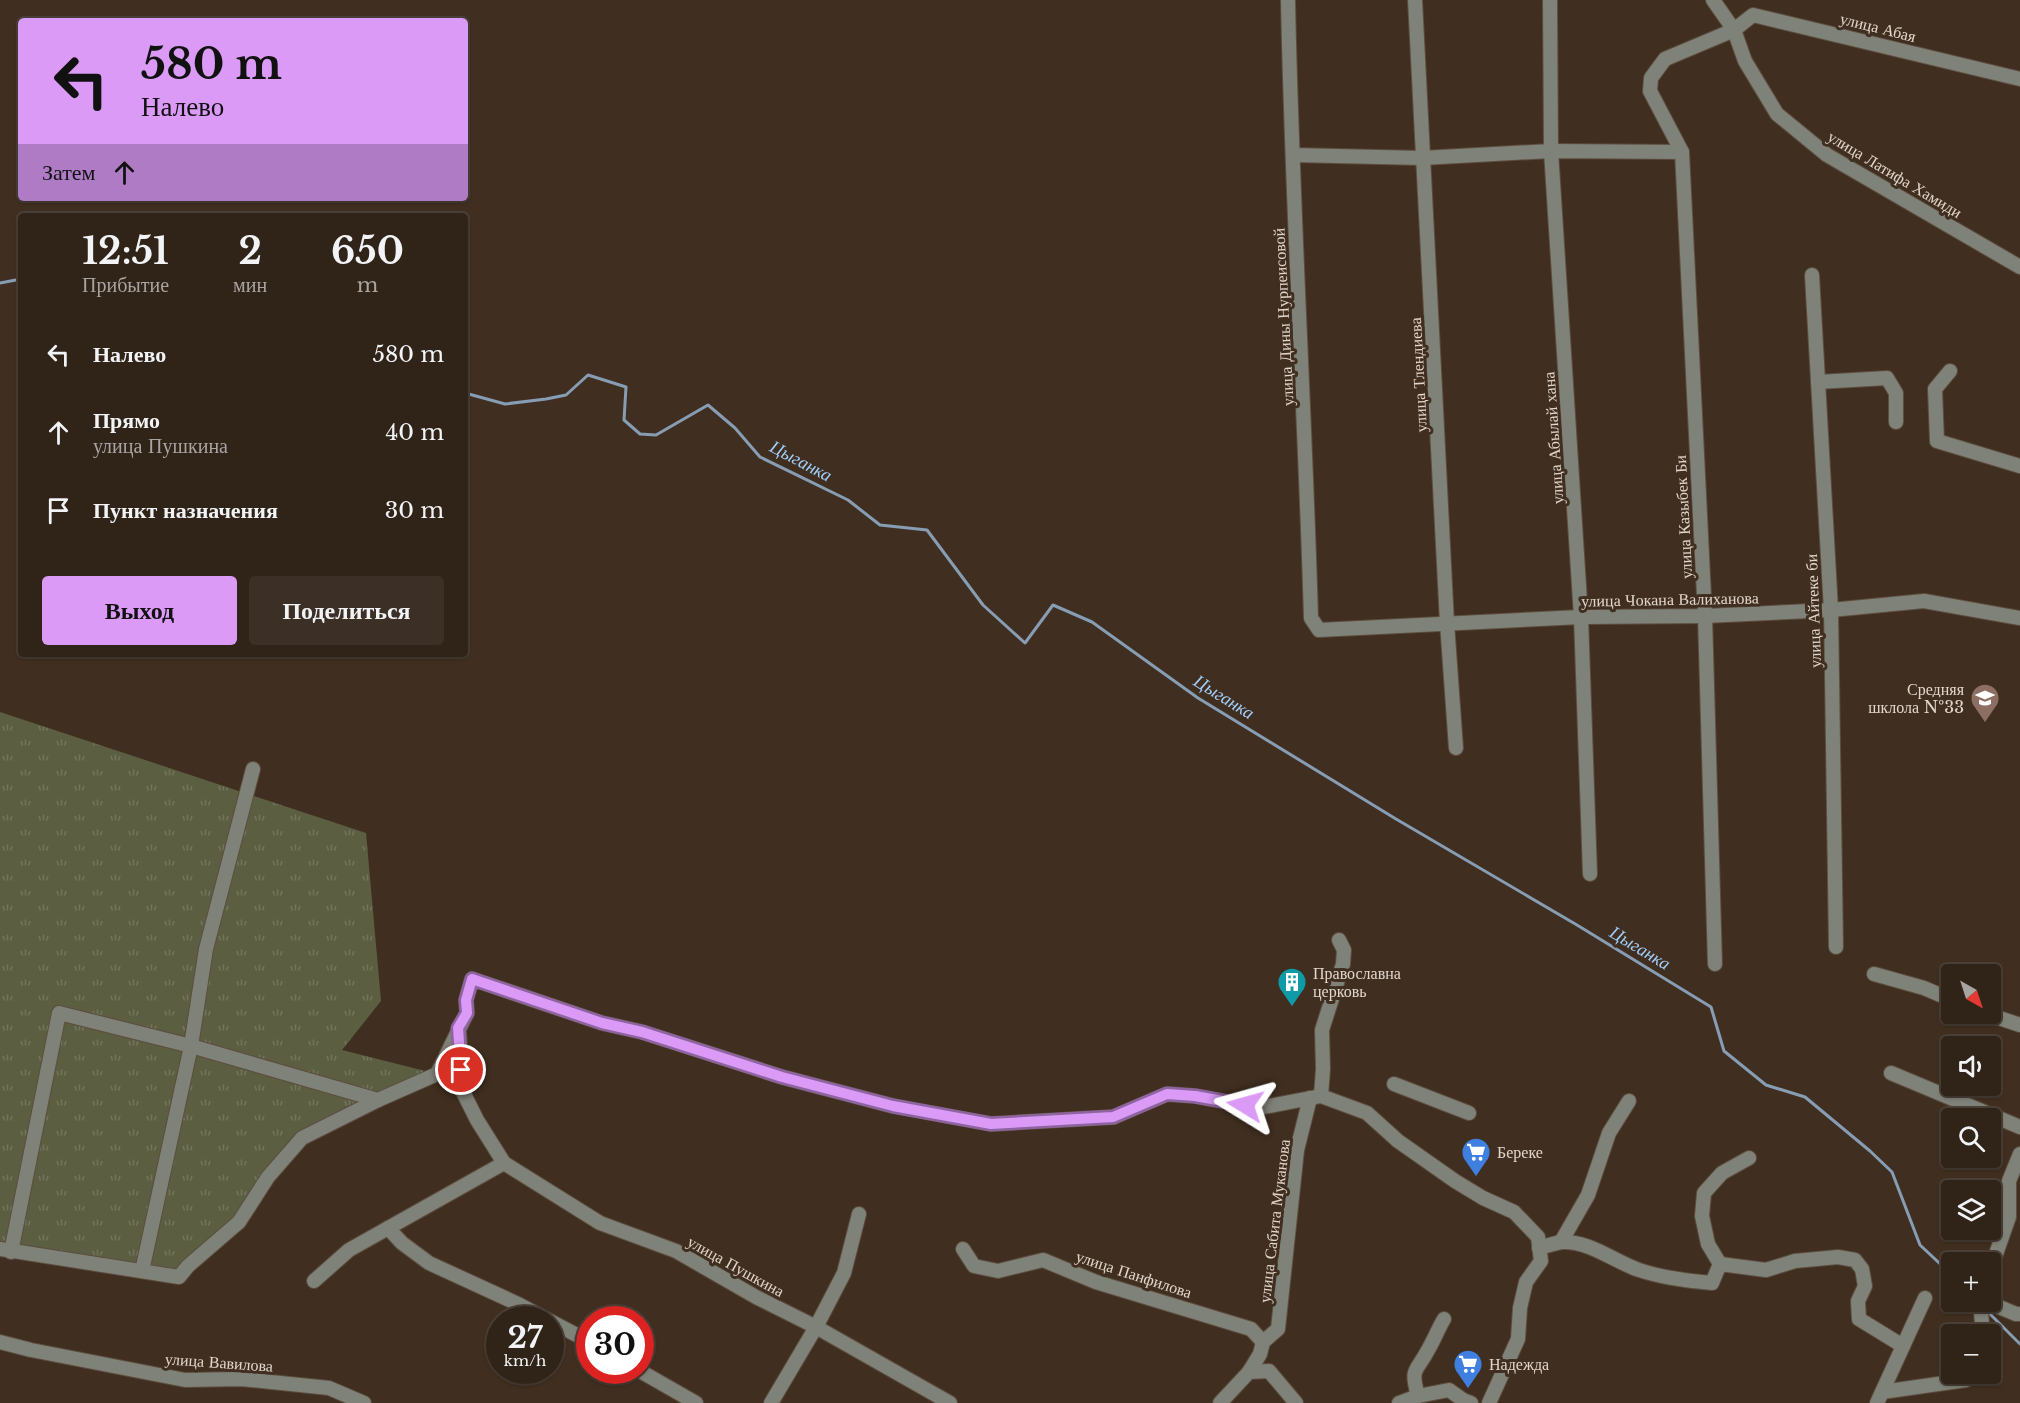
<!DOCTYPE html>
<html lang="ru">
<meta charset="utf-8">
<style>
body{margin:0;font-family:"Libre Baskerville",serif;background:#3c2f25;color:#f1f3f6;height:100vh;display:flex;flex-direction:column;font-size:22px;white-space:nowrap}
*{box-sizing:border-box;margin:0}
p{font-size:20px;color:#a8a4a2}
.icon{flex:none;width:33px;height:33px;fill:none;stroke:currentColor;stroke-width:2;stroke-linecap:round;stroke-linejoin:round}
.map{position:relative;flex:1;overflow:hidden}
.details{position:absolute;left:18px;top:213px;width:450px;height:444px;display:flex;flex-direction:column;background:#302318;border-radius:6px;box-shadow:0 2px 4px #0004,0 0 0 2px #4b4037}
.details>*{flex:none}
.hud{position:absolute;left:18px;top:18px;width:450px;height:183px;border-radius:6px;box-shadow:0 2px 4px #0004,0 0 0 2px #4b4037;background:#da9af6;color:#111;overflow:hidden}
.needle{width:39px;rotate:141deg}
.controls{position:absolute;left:1941px;top:964px;display:grid;gap:12px}
.controls a{display:grid;place-items:center;width:60px;height:60px;border-radius:6px;background:#302318;box-shadow:0 2px 4px #0004,0 0 0 2px #4b4037;font-size:30px}
.speed{position:absolute;left:486px;top:1306px;display:flex;gap:12px;font-size:30px;font-weight:700;text-align:center}
.speed>*{display:grid;place-content:center;width:78px;height:78px;border-radius:50%;background:#302318;box-shadow:0 2px 4px #0004,0 0 0 2px #4b4037;line-height:1}
.speed small{font-size:15px;font-weight:400}
.speed .limit{border:9px solid #d22;background:#fff;color:#111}
.pin{position:absolute;display:grid;place-items:center;width:51px;height:51px;color:#fff;margin:-26px;border:3px solid #fff;border-radius:50%;box-shadow:0 2px 6px #0007}
.me{position:absolute;width:66px;margin:-33px;rotate:278deg;stroke-linejoin:round;filter:drop-shadow(0 0 4px #0008)}
.turn{display:flex;align-items:center;gap:21px;height:126px;padding:0 24px;font-size:27px}
.turn .icon{width:78px;height:78px;stroke-width:2.5}
.turn b{display:block;font-size:42px;line-height:51px}
.then{display:flex;align-items:center;height:57px;padding:0 24px;background:#0003;gap:12px;font-size:22px}
.eta{display:flex;justify-content:space-evenly;align-items:center;height:102px;text-align:center}
.eta b{font-size:36px;font-weight:700;line-height:42px}
.cta{display:flex;gap:12px;margin-top:auto;padding:12px 24px}
.cta a{flex:1;height:69px;border-radius:6px;background:#da9af6;color:#111;font-size:24px;font-weight:700;line-height:69px;text-align:center}
.cta a+a{background:#3c2f25;color:#f1f3f6}
ul{padding:0;list-style:none}
li{display:flex;align-items:center;gap:18px;height:78px;padding:0 24px}
li div{flex:1}
li b{display:block;font-size:22px}
li em{font-style:normal}
.map>svg:first-child{display:block}
</style>
<div class="map">
<svg width="2020" height="1403" viewBox="0 0 2020 1403">
<defs>
<pattern id="grass-tufts" width="24" height="20" patternUnits="userSpaceOnUse" patternTransform="scale(1.5)"><rect width="24" height="20" fill="#5b5e41"/><path d="M3 7l-1-3M5 7V3M7 7l1-3M15 17l-1-3M17 17v-4M19 17l1-3" fill="none" stroke="#72745b"/></pattern>
</defs>
<rect width="100%" height="100%" fill="#402f20"/>
<polygon fill="url(#grass-tufts)" points="0,712 366,833 381,1001 342,1050 437,1074 302,1138 239,1222 179,1277 0,1249"/>
<g fill="none" stroke-linecap="round" stroke-linejoin="round">
<g stroke="#879db4" stroke-width="3">
<polyline points="0,283 21,279"/>
<polyline points="465,393 505,404 546,399 566,395 588,375 626,387 624,420 640,434 656,435 708,405 735,428 760,457 848,500 880,525 927,530 983,605 1025,643 1053,605 1092,622 1198,698 1396,819 1577,925 1711,1007 1724,1051 1766,1085 1805,1097 1870,1151 1892,1172 1920,1245 1952,1275"/>
<polyline points="1978,1302 2020,1344"/>
</g>
<g stroke="#5d4d3f" stroke-width="16">
<g id="minor">
<path d="M1288 0C1292 206 1305 412 1311 618L1319 630 1581 617 1705 616 1831 610 1924 601 2020 618"/>
<polyline points="1415,0 1447,623 1456,748"/>
<polyline points="1550,0 1551,151 1581,617 1590,874"/>
<polyline points="1713,0 1734,30 1745,61 1777,114 1827,155 2020,267"/>
<polyline points="1293,155 1422,158 1551,151 1682,152"/>
<polyline points="1812,275 1831,610 1836,947"/>
<polyline points="1950,371 1935,389 1937,441 2020,466"/>
<polyline points="1818,382 1887,378 1896,393 1896,422"/>
<polyline points="253,769 206,949 191,1046 378,1100"/>
<polyline points="1715,964 1705,616 1682,152 1650,91 1651,78 1665,59 1734,30 1753,15 2020,79"/>
<polyline points="1874,974 1924,988 1952,1000"/>
<polyline points="1987,1014 2020,1025"/>
<polyline points="459,1031 462,1090 477,1120 504,1163 600,1223 676,1251 756,1297 816,1327 950,1403"/>
<polyline points="1891,1073 2020,1127"/>
<polyline points="1394,1084 1469,1113"/>
<polyline points="1321,1096 1323,1069 1322,1030 1343,964 1344,950 1339,940"/>
<polyline points="388,1228 402,1243 429,1263 518,1304 548,1320"/>
<polyline points="1561,1242 1588,1195 1609,1133 1629,1101"/>
<path d="M1539 1248C1546 1246 1555 1243 1562 1242 1590 1241 1613 1261 1639 1270 1663 1278 1687 1281 1712 1283L1720 1264 1766 1270 1795 1261 1838 1257 1855 1260 1862 1269 1865 1286 1858 1301 1859 1319 1903 1346"/>
<polyline points="0,1249 179,1277 188,1266 239,1222 268,1177 302,1138 378,1100 437,1074 467,1013 466,1000 472,979 602,1023 642,1032 782,1077 893,1106 991,1124 1114,1117 1167,1094 1195,1096 1226,1102 1264,1107 1321,1096 1367,1113 1398,1141 1455,1181 1483,1198 1514,1212 1538,1237 1541,1261 1526,1282 1520,1308 1518,1339 1489,1403"/>
<polyline points="963,1249 974,1266 998,1271 1043,1260 1096,1282 1251,1329 1263,1342"/>
<polyline points="11,1252 59,1013 191,1046 142,1271"/>
<polyline points="1720,1264 1708,1244 1702,1216 1704,1193 1722,1173 1749,1158"/>
<polyline points="1990,1271 2009,1217 2009,1181 2020,1154"/>
<polyline points="314,1281 349,1250 504,1163"/>
<polyline points="1987,1302 2016,1314 2020,1314"/>
<polyline points="1981,1312 1983,1335"/>
<polyline points="550,1321 590,1342"/>
<polyline points="0,1342 31,1350 185,1380 241,1379 329,1388 364,1403"/>
<polyline points="1263,1342 1278,1329 1297,1150 1310,1098"/>
<polyline points="640,1371 696,1403"/>
<polyline points="1249,1372 1260,1354 1263,1342"/>
<polyline points="1882,1392 1966,1380 1970,1374"/>
<path d="M1418 1396C1410 1367 1416 1373 1428 1350 1434 1340 1438 1329 1444 1319"/>
<polyline points="771,1403 816,1327 844,1273 859,1214"/>
<polyline points="1220,1403 1249,1372 1269,1371 1296,1403"/>
<polyline points="1399,1403 1418,1396 1449,1390 1463,1400 1471,1403"/>
<polyline points="1877,1403 1925,1298"/>
</g>
</g>
<use href="#minor" stroke="#7f8278" stroke-width="14"/>
</g>
<g fill="none" stroke-linecap="round" stroke-linejoin="round">
<g stroke="#8e64a0" stroke-width="15">
<polyline id="route" points="461,1070 458,1028 467,1013 466,1000 472,979 602,1023 642,1032 782,1077 893,1106 991,1124 1113,1117 1167,1094 1195,1096 1245,1105"/>
</g>
<use href="#route" stroke="#da9af6" stroke-width="10"/>
</g>
<defs>
<g id="school-pin" transform="scale(1.5)"><path d="M0 17L-7.5 6A9.5 9.5 0 1 1 7.5 6Z" fill="#8d6e63" stroke="#402f20"/><path d="M0-5L7-2L0 1L-7-2ZM-4 1L0 2.5L4 1V4Q0 6-4 4Z" fill="#fff"/></g>
<g id="building-pin" transform="scale(1.5)"><path d="M0 17L-7.5 6A9.5 9.5 0 1 1 7.5 6Z" fill="#0f9aa8" stroke="#402f20"/><path d="M-4-6H4V6H1V3H-1V6H-4ZM-2.5-4.3h1.7v1.8h-1.7ZM.8-4.3h1.7v1.8H.8ZM-2.5-1h1.7V.8h-1.7ZM.8-1h1.7V.8H.8Z" fill="#fff"/></g>
<g id="supermarket-pin" transform="scale(1.5)"><path d="M0 17L-7.5 6A9.5 9.5 0 1 1 7.5 6Z" fill="#3f7fe0" stroke="#402f20"/><path d="M-6-5.5h2.5l.6 2H6L4.5 2H-2.5L-4.4-4H-6ZM-1.5 3.2a1.3 1.3 0 1 0 .1 0ZM3 3.2a1.3 1.3 0 1 0 .1 0Z" fill="#fff"/></g>
</defs>
<g fill-rule="evenodd">
<use href="#school-pin" x="1985" y="698"/>
<use href="#building-pin" x="1292" y="982"/>
<use href="#supermarket-pin" x="1476" y="1152"/>
<use href="#supermarket-pin" x="1468" y="1364"/>
</g>
<g text-anchor="middle" stroke-width="6" stroke-linejoin="round" paint-order="stroke">
<g font-size="16" fill="#e1d6cd" stroke="#402f20">
<text transform="translate(1878 27) rotate(14)" y="6">улица Абая</text>
<text transform="translate(1895 174) rotate(31)" y="6">улица Латифа Хамиди</text>
<text transform="translate(1283 317) rotate(-93)" y="6">улица Дины Нурпеисовой</text>
<text transform="translate(1418 375) rotate(-93)" y="6">улица Тлендиева</text>
<text transform="translate(1553 438) rotate(-94)" y="6">улица Абылай хана</text>
<text transform="translate(1683 517) rotate(-93)" y="6">улица Казыбек Би</text>
<text transform="translate(1670 599) rotate(-1)" y="6">улица Чокана Валиханова</text>
<text transform="translate(1813 611) rotate(-92)" y="6">улица Айтеке би</text>
<text transform="translate(1274 1221) rotate(-83)" y="6">улица Сабита Муканова</text>
<text transform="translate(736 1266) rotate(29)" y="6">улица Пушкина</text>
<text transform="translate(1134 1274) rotate(18)" y="6">улица Панфилова</text>
<text transform="translate(219 1362) rotate(4)" y="6">улица Вавилова</text>
</g>
<g font-size="16" fill="#e1d6cd" stroke="#402f20" text-anchor="start">
<text x="1964" y="695" text-anchor="end">Средняя<tspan x="1964" dy="18">шклола №33</tspan></text>
<text x="1313" y="979">Православна<tspan x="1313" dy="18">церковь</tspan></text>
<text x="1497" y="1158">Береке</text>
<text x="1489" y="1370">Надежда</text>
</g>
<g font-size="18" font-style="italic" fill="#a1cffc" stroke="#402f20">
<text transform="translate(801 461) rotate(28)" y="6">Цыганка</text>
<text transform="translate(1224 697) rotate(32)" y="6">Цыганка</text>
<text transform="translate(1640 948) rotate(31)" y="6">Цыганка</text>
</g>
</g>
</svg>
<div class="controls">
<a><svg class="needle" viewBox="-14 -14 28 28"><path d="M0-13l5 13h-10z" fill="#e53935"/><path d="M0 13l5-13h-10z" fill="#a8a4a2"/></svg></a>
<a><svg class="icon" aria-label="sound" viewBox="0 0 24 24"><path d="M4 9h4l5-4v14l-5-4H4zM17 9q2 3 0 6"/></svg></a>
<a><svg class="icon" aria-label="search" viewBox="0 0 24 24"><circle cx="10" cy="10" r="6"/><path d="M15 15l6 6"/></svg></a>
<a><svg class="icon" aria-label="layers" viewBox="0 0 24 24"><path d="M12 4l9 5-9 5-9-5zM3 14l9 5 9-5"/></svg></a>
<a>+</a>
<a>−</a>
</div>
<div class="speed"><div>27<small>km/h</small></div><div class="limit">30</div></div>
<div class="pin" style="left:461px;top:1070px;background:#d93025"><svg class="icon" aria-label="arrive" viewBox="0 0 24 24"><path d="M6 21V4h12l-3 4 3 4H6"/></svg></div>
<svg class="me" style="left:1245px;top:1105px" viewBox="-20 -20 40 40"><path d="M0-17L14 15 0 8-14 15z" fill="#da9af6" stroke="#fff" stroke-width="4"/></svg>
<div class="hud">
<div class="turn"><svg class="icon" aria-label="left" viewBox="0 0 24 24"><path d="M17 20v-9H6M10 6l-5 5 5 5"/></svg><div><b>580 m</b>Налево</div></div>
<div class="then">Затем<svg class="icon" aria-label="ahead" viewBox="0 0 24 24"><path d="M12 20V5M6 11l6-6 6 6"/></svg></div>
</div>
<section class="details">
<div class="eta">
<div><b>12:51</b><p>Прибытие</p></div>
<div><b>2</b><p>мин</p></div>
<div><b>650</b><p>m</p></div>
</div>
<ul>
<li><svg class="icon" aria-label="left" viewBox="0 0 24 24"><path d="M17 20v-9H6M10 6l-5 5 5 5"/></svg><div><b>Налево</b></div><em>580 m</em></li>
<li><svg class="icon" aria-label="ahead" viewBox="0 0 24 24"><path d="M12 20V5M6 11l6-6 6 6"/></svg><div><b>Прямо</b><p>улица Пушкина</p></div><em>40 m</em></li>
<li><svg class="icon" aria-label="arrive" viewBox="0 0 24 24"><path d="M6 21V4h12l-3 4 3 4H6"/></svg><div><b>Пункт назначения</b></div><em>30 m</em></li>
</ul>
<div class="cta"><a>Выход</a><a>Поделиться</a></div>
</section>
</div>
